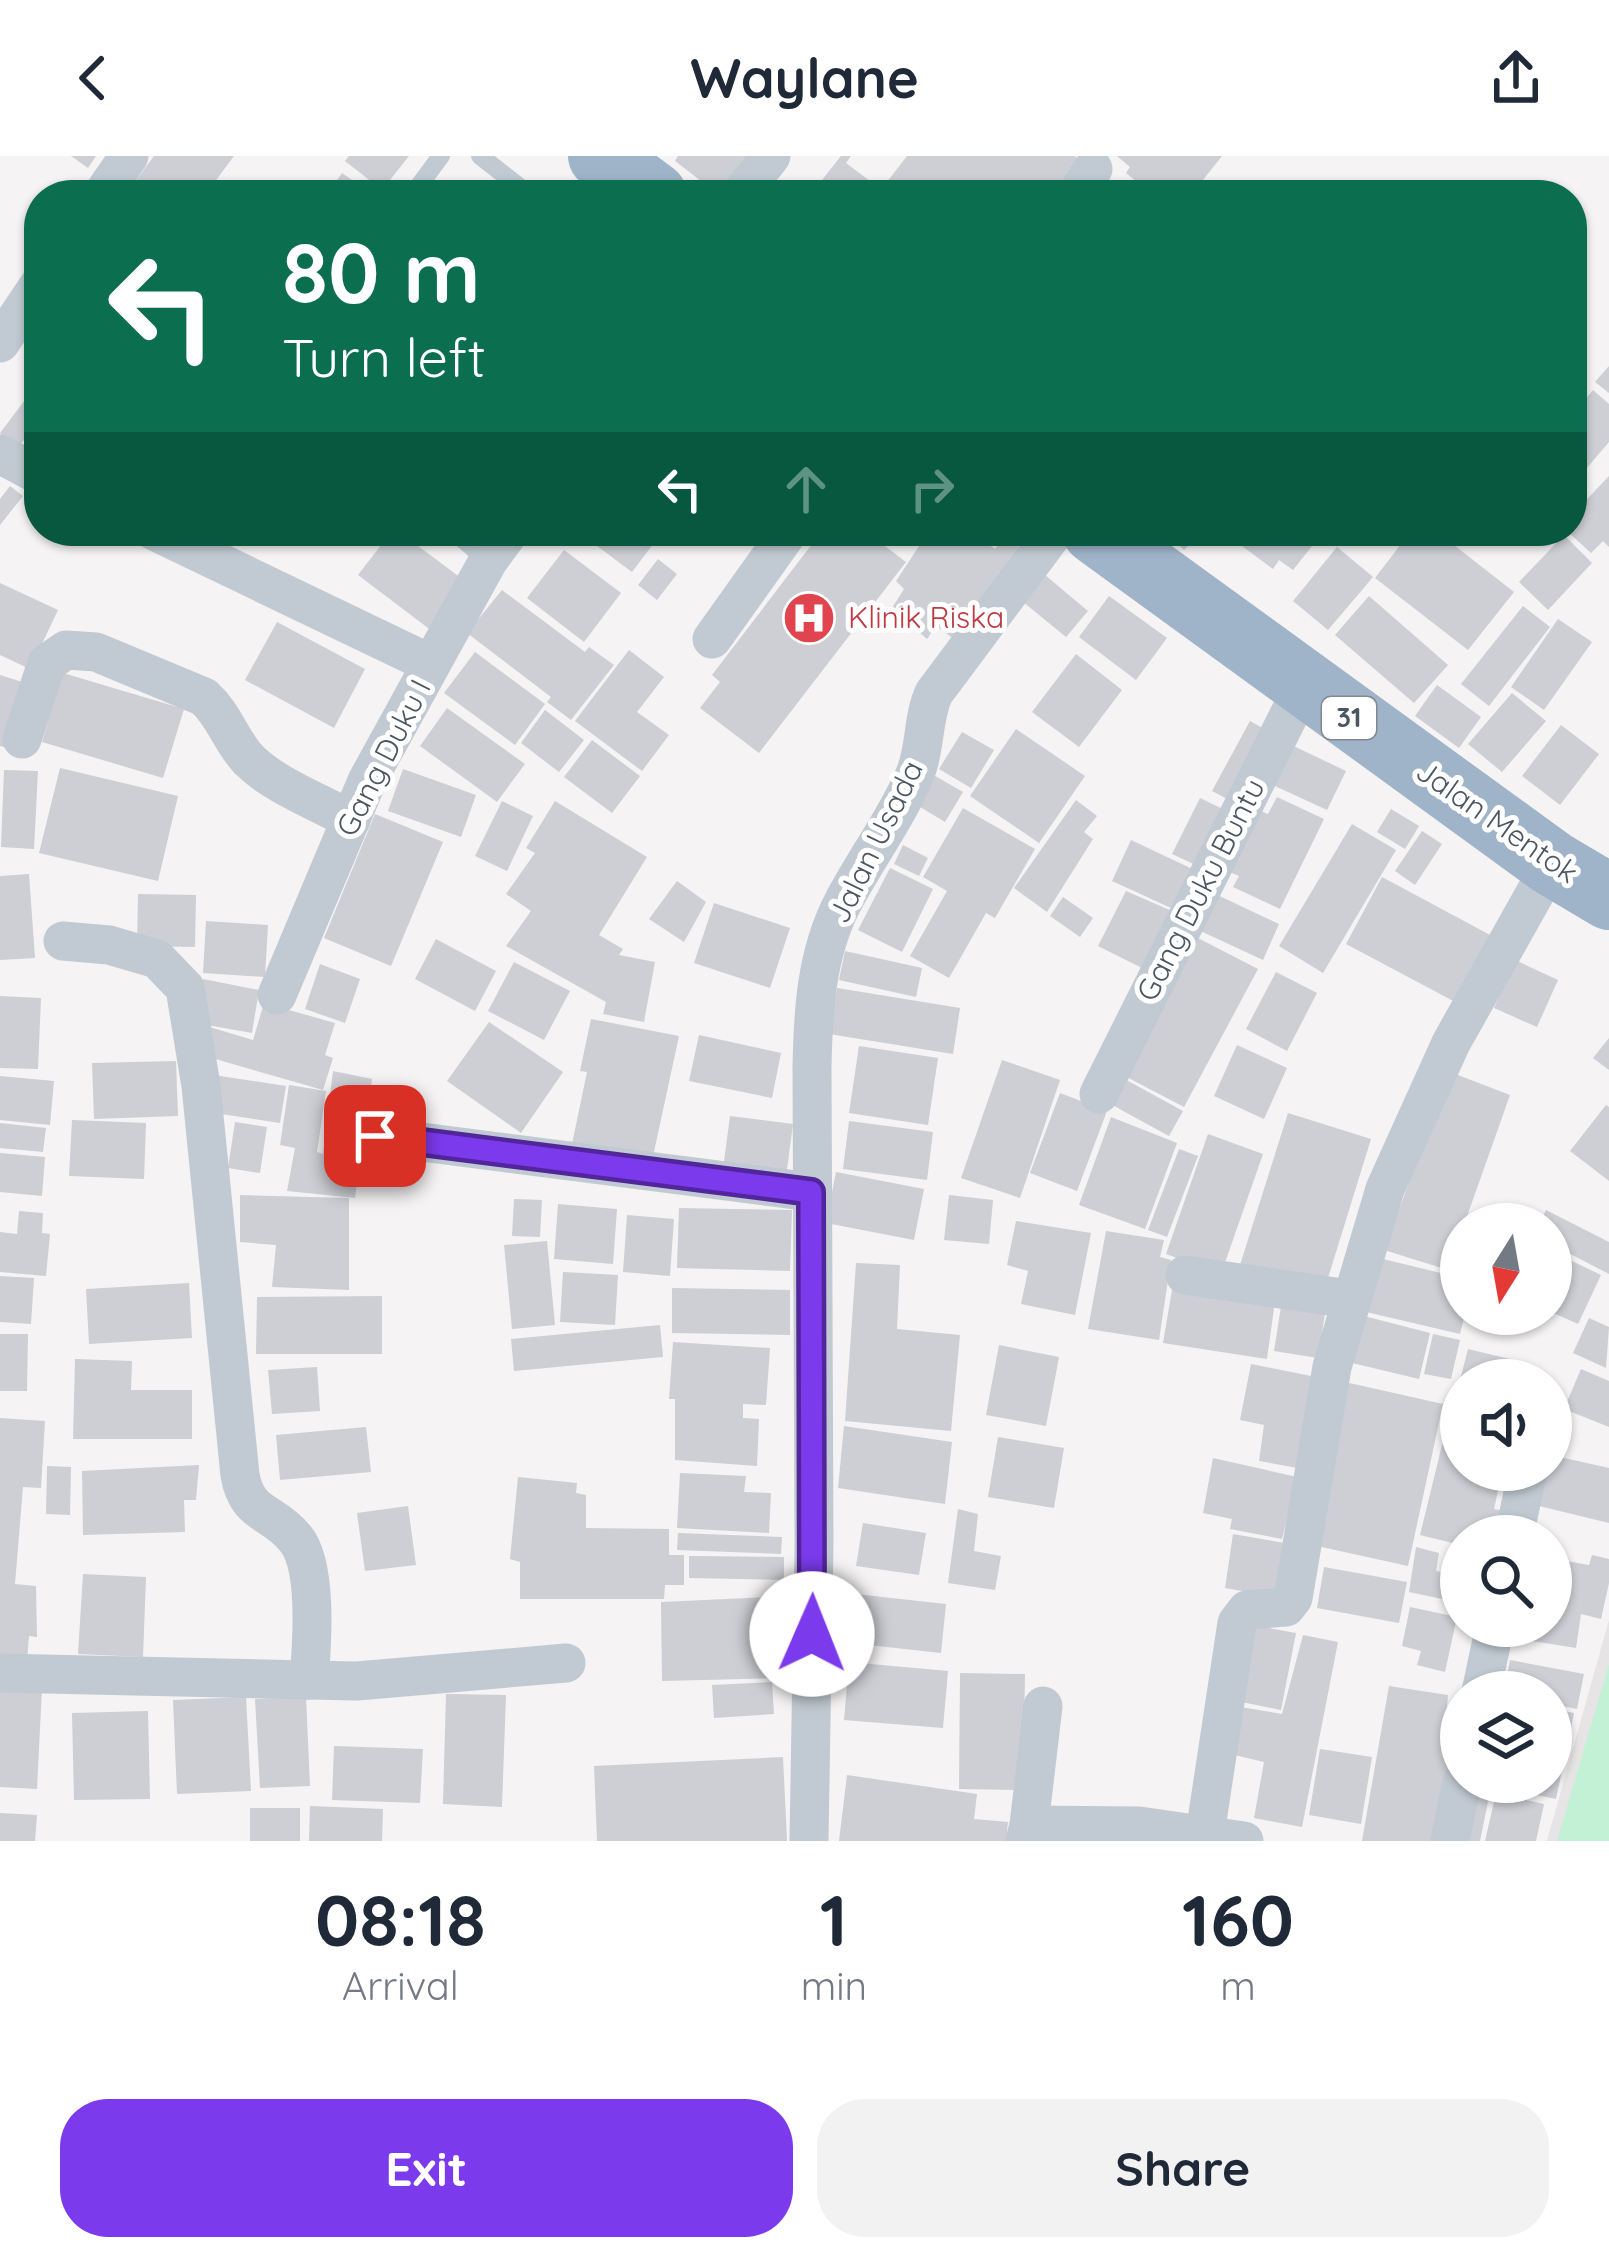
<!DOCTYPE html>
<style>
body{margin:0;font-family:Quicksand,sans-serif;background:#f2f2f3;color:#1f2937;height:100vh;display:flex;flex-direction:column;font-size:45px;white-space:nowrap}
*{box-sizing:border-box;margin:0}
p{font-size:39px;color:#747a83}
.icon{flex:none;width:66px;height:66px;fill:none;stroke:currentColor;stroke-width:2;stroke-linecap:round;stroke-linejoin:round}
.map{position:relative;height:1685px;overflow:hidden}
.side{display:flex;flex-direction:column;background:#fff;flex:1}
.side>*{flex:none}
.top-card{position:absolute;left:24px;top:24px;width:1563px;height:366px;border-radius:48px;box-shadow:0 3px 9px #0004;background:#0b6e4f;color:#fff;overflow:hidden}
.needle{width:78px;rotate:191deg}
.buttons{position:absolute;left:1440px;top:1047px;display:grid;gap:24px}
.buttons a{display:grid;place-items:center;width:132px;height:132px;border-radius:50%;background:#fff;box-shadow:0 3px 9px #0004;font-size:60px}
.pin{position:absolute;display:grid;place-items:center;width:102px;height:102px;color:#fff;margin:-51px;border-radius:24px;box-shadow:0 6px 18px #0006}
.me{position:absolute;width:132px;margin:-66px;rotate:1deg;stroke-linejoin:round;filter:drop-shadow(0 0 9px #0008)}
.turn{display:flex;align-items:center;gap:42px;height:252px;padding:0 60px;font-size:54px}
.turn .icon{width:156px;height:156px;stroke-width:2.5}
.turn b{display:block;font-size:84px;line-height:102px}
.lanes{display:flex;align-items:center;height:114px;padding:0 60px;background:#0003;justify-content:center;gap:60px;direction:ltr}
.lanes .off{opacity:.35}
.eta{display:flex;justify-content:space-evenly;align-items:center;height:204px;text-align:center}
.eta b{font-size:72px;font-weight:700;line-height:84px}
.button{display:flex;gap:24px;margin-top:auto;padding:24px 60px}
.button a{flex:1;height:138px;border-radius:48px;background:#7c3aed;color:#fff;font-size:48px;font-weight:700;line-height:138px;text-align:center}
.button a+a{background:#f2f2f3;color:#1f2937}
header{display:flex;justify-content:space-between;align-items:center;height:156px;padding:0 60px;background:#fff;font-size:54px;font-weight:700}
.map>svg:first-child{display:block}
</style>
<header><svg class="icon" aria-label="back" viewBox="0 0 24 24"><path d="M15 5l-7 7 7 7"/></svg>Waylane<svg class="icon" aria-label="share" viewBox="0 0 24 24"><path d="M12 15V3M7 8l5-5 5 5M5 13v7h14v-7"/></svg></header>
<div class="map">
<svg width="1609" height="1685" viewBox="0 0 1609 1685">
<rect width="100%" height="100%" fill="#f5f3f3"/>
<polygon fill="#e6e4e5" points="1609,1464 1609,1685 1547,1685 1548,1681"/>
<polygon fill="#c3f1d5" points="1609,1508 1609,1685 1557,1685"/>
<g fill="#cdcfd5">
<polygon points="71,0 96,0 88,12"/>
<polygon points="154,0 234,0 205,39 125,39"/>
<polygon points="349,0 409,0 382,34 345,5"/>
<polygon points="678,0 748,0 718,38 675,5"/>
<polygon points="841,0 851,0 846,7 874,28 865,39 810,39"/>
<polygon points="907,0 1075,0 1083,6 1058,39 877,39"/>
<polygon points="1117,0 1222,0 1191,39 1153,39 1126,17 1130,11"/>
<polygon points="342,17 374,39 327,39"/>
<polygon points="1609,210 1609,237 1595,226"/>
<polygon points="34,232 39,236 39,264 17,293 0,277"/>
<polygon points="1593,234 1609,248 1609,286 1579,321 1572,314 1572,259"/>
<polygon points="1609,320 1609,391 1603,385 1591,397 1567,375 1572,375 1572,359"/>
<polygon points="10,330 23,340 0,369 0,343"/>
<polygon points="392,375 398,375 469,428 432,475 358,419"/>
<polygon points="577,375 639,375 654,387 632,416"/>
<polygon points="822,375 865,375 906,406 759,597 700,552 720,526 712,519"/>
<polygon points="929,375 969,375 995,393 1005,381 1030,399 961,488 936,470 927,483 892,452 904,433 896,425"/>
<polygon points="1165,375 1202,375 1184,394"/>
<polygon points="1230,375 1324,375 1293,414 1279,404 1273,413 1227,379"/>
<polygon points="1411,375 1436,375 1514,436 1468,494 1375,422"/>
<polygon points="1564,379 1592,407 1548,454 1519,426"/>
<polygon points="1337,391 1373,421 1328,474 1293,445"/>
<polygon points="564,394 621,437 584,486 527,442"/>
<polygon points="658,403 677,418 657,444 638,429"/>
<polygon points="1039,414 1088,455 1066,481 1017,441"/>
<polygon points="0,427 58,454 30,513 0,499"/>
<polygon points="502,434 585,496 589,491 614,509 571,564 547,546 551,541 467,477"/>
<polygon points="1109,440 1167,482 1136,524 1079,481"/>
<polygon points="1369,440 1448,509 1414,547 1335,479"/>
<polygon points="1523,450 1550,471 1489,550 1461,528"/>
<polygon points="1558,463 1592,486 1544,554 1511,531"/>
<polygon points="277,466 365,513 334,572 245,524"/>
<polygon points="629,494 664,521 637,556 669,579 642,615 575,565"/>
<polygon points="475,496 545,548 515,589 444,537"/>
<polygon points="1076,498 1122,534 1079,591 1032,556"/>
<polygon points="63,517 184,553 163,622 42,586"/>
<polygon points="0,519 35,530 14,594 0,590"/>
<polygon points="1437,529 1481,561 1459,592 1415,560"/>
<polygon points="1512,537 1546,565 1502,616 1468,588"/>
<polygon points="447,552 525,608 497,646 420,590"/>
<polygon points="545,554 584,584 559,616 521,587"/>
<polygon points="1250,565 1268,575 1231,645 1212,635"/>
<polygon points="1561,569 1599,598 1560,649 1522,620"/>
<polygon points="1016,573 1085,620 1039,687 970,640"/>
<polygon points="962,576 994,594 971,632 939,613"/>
<polygon points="592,584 640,620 612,657 564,621"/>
<polygon points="1285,586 1346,615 1327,654 1266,626"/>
<polygon points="60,612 178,640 158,725 39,697"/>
<polygon points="403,613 476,639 461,681 388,655"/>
<polygon points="4,614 38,615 34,693 1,691"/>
<polygon points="930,617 963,636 945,666 912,646"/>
<polygon points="1277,641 1324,663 1280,753 1233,731 1239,720 1220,712 1246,649 1268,658"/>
<polygon points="1200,642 1227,655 1200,711 1172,698"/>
<polygon points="1076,644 1097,660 1084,676 1093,683 1047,756 1014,732"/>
<polygon points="502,645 533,660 507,715 475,700"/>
<polygon points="555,645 647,701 599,779 623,793 619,799 655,806 644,866 603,858 606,846 506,790 531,755 506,738 535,697 526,692"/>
<polygon points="963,652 1035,693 995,762 986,757 949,822 910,800 947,735 923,721"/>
<polygon points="1391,653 1419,670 1405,693 1377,676"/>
<polygon points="375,658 443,686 391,810 324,782"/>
<polygon points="1352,668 1396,694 1323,817 1279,790"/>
<polygon points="1422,675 1442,688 1415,729 1395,715"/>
<polygon points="1131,684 1201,717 1182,757 1112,725"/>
<polygon points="903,689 928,702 919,720 894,708"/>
<polygon points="890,712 933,733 902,796 858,774"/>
<polygon points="29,718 35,802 0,804 0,720"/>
<polygon points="1382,721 1492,780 1457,847 1346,788"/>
<polygon points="677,725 706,746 684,786 649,763"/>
<polygon points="1126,735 1181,759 1152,817 1098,790"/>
<polygon points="1211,736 1279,768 1263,804 1194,772"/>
<polygon points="138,738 196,739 195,791 137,790"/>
<polygon points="1063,741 1093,762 1080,781 1050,760"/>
<polygon points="714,747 790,772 770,832 694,807"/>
<polygon points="206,765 268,769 265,821 203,817"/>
<polygon points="1192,779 1258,813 1184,951 1119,917"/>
<polygon points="436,783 496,815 475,855 415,823"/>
<polygon points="845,795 922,812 916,841 839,824"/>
<polygon points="1515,804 1558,824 1537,871 1494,852"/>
<polygon points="514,806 570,835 544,884 488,855"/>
<polygon points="320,808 360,823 345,867 305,853"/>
<polygon points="1276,816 1317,837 1287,895 1246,873"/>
<polygon points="203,823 259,834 252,877 196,867"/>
<polygon points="837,832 960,852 953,898 829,878"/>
<polygon points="0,840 41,842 38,913 0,912"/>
<polygon points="264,847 335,867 325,899 333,902 323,934 198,898 206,870 253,884"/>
<polygon points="591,863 679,880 652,1005 572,988 587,916 580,915"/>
<polygon points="489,866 563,916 521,977 447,925"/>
<polygon points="699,879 781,897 772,942 689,925"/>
<polygon points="1609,882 1609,914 1593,902"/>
<polygon points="1237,889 1287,912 1264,963 1214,940"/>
<polygon points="859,890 938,902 928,969 849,957"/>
<polygon points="1002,904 1060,924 1020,1042 961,1022"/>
<polygon points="176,905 178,960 94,963 92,907"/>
<polygon points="333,915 372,923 355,1042 287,1035 295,992 280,989 289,929 326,935 317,996 323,998"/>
<polygon points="1450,916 1510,939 1448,1114 1384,1094"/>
<polygon points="214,919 286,930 280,967 208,956"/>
<polygon points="0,920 54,925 50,969 0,964"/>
<polygon points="1119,920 1183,955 1169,980 1105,945"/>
<polygon points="1060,937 1107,955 1077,1035 1030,1017"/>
<polygon points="1606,949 1609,951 1609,1025 1570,995"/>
<polygon points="1288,957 1371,983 1324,1135 1240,1109"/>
<polygon points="730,960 793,968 786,1021 723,1013"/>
<polygon points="1111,961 1177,987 1145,1073 1079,1049"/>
<polygon points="72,964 146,967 144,1023 69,1020"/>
<polygon points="849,965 933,976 927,1024 843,1013"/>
<polygon points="235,966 267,971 260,1017 228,1012"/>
<polygon points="0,967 46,972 43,996 0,992"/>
<polygon points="1208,978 1263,998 1221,1118 1166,1098"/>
<polygon points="1179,993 1198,1000 1167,1081 1148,1074"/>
<polygon points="0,997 45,1001 42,1040 0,1036"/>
<polygon points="836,1016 924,1033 914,1084 826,1067"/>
<polygon points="240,1039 349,1042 349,1134 272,1131 276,1089 240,1086"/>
<polygon points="949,1039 993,1044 989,1088 944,1084"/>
<polygon points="514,1043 542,1044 540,1081 512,1080"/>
<polygon points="558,1048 617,1053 613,1108 554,1103"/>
<polygon points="679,1052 792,1054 790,1115 677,1112"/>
<polygon points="1546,1054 1609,1086 1609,1118 1551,1088 1551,1068 1539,1068"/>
<polygon points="19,1055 43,1057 42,1077 50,1078 46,1120 0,1116 0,1076 17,1078"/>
<polygon points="627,1059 674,1063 670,1120 623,1116"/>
<polygon points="1016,1065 1091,1077 1075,1159 1021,1148 1028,1115 1007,1109"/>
<polygon points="1106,1075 1164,1084 1160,1101 1171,1104 1159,1184 1088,1173"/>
<polygon points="547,1085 555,1169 512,1173 504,1089"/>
<polygon points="1551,1095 1601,1119 1578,1168 1551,1156"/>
<polygon points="1375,1101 1461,1122 1461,1158 1465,1158 1460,1178 1362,1155"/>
<polygon points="856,1107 900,1109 897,1173 960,1179 951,1275 845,1265"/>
<polygon points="563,1116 618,1119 615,1169 560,1166"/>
<polygon points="0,1120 34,1122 31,1168 0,1166"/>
<polygon points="189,1127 192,1182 89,1188 86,1133"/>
<polygon points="1173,1128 1275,1145 1267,1203 1163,1187"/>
<polygon points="672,1132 790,1134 790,1179 672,1177"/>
<polygon points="382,1140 382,1198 256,1198 257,1141"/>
<polygon points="1282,1144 1326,1151 1318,1202 1274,1195"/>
<polygon points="1364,1160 1430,1177 1419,1223 1352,1207"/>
<polygon points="1589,1162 1609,1171 1606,1212 1573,1197"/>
<polygon points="660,1169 663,1201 514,1215 511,1183"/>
<polygon points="0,1178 28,1178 27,1235 0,1235"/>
<polygon points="1433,1178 1460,1184 1451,1223 1424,1218"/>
<polygon points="673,1186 770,1192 766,1249 743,1248 743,1262 759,1263 757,1310 675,1304 675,1243 669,1243"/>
<polygon points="999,1189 1059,1201 1046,1270 986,1259"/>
<polygon points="1468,1193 1518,1205 1513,1224 1460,1224"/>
<polygon points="75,1203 132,1205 131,1234 192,1234 192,1283 73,1283"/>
<polygon points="1251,1208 1321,1222 1303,1313 1259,1305 1264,1269 1240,1264"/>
<polygon points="317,1211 320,1255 272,1258 268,1214"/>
<polygon points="1581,1213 1609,1225 1609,1271 1564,1253"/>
<polygon points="1336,1224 1443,1248 1408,1410 1308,1388"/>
<polygon points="1455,1236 1461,1237 1461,1314 1523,1314 1519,1326 1501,1321 1494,1353 1534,1360 1529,1380 1461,1380 1461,1389 1420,1379"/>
<polygon points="0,1262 45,1265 41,1332 23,1331 15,1428 36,1430 37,1481 29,1480 27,1505 0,1504"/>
<polygon points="844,1270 952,1286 945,1348 838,1332"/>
<polygon points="366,1271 371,1316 280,1324 276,1279"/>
<polygon points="998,1281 1064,1292 1054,1352 988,1341"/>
<polygon points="1551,1299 1609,1312 1609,1367 1535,1349 1543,1314 1551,1314"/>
<polygon points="1213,1302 1297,1321 1282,1383 1230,1373 1232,1363 1203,1357"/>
<polygon points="199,1309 196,1344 184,1344 185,1376 83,1379 82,1315"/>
<polygon points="47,1310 71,1311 70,1359 46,1358"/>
<polygon points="680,1317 746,1320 744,1336 771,1337 769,1377 677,1372"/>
<polygon points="518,1321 577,1327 576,1337 586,1339 586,1372 669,1373 669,1399 684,1399 684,1429 665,1429 664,1443 520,1443 520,1406 510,1403"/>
<polygon points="408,1350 416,1409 365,1415 357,1357"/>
<polygon points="958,1353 978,1358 974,1395 1001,1400 995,1434 948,1427"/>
<polygon points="863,1367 926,1377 919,1419 856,1410"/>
<polygon points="678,1377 782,1381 781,1398 677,1394"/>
<polygon points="1233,1378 1296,1389 1288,1443 1225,1432"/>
<polygon points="1416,1391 1439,1397 1436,1415 1461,1421 1461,1447 1409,1436"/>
<polygon points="1592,1399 1609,1403 1609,1427 1601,1463 1581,1458 1576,1492 1532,1485 1534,1470 1551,1470 1551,1428 1555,1429 1561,1404 1589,1409"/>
<polygon points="689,1400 784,1401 784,1424 689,1422"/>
<polygon points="1324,1411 1407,1426 1399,1467 1317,1452"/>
<polygon points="83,1418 146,1421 143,1501 78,1498"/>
<polygon points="846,1437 946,1448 941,1497 841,1486"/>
<polygon points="788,1440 785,1522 662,1525 661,1446"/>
<polygon points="1410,1451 1457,1461 1445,1516 1417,1509 1421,1495 1402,1490"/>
<polygon points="1242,1467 1296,1477 1281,1554 1227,1543"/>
<polygon points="1303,1479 1338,1486 1302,1671 1254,1662 1264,1606 1226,1597 1235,1550 1282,1558"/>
<polygon points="1510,1504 1584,1518 1577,1553 1551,1548 1551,1536 1504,1536"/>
<polygon points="849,1506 948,1515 943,1572 844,1564"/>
<polygon points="960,1517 1025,1518 1023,1634 959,1633"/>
<polygon points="772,1526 774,1558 714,1562 712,1529"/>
<polygon points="0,1530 42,1532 37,1633 0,1631"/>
<polygon points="1389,1530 1448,1539 1447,1550 1461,1553 1461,1626 1490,1636 1480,1685 1362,1685"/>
<polygon points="446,1538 506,1539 502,1651 443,1648"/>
<polygon points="246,1541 251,1635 177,1638 173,1544"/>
<polygon points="306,1541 310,1630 260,1632 255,1543"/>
<polygon points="1551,1552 1574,1557 1556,1643 1492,1630 1492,1626 1551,1626"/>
<polygon points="148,1555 150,1643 74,1644 72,1557"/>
<polygon points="334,1590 423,1593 420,1647 332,1644"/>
<polygon points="1320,1593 1372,1601 1361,1668 1309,1659"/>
<polygon points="783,1601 787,1685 597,1685 594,1610"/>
<polygon points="847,1619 977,1638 974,1663 1008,1666 1006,1685 839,1685"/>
<polygon points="1496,1637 1544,1648 1536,1685 1485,1685"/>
<polygon points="310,1650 383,1653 382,1685 309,1685"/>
<rect x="250" y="1652" width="50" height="33"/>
<polygon points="0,1657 37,1659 35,1685 0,1685"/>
</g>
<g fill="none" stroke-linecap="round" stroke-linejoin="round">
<g stroke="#c1cad2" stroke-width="18">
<polyline points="480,0 530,39"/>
<polyline points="412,39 441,0"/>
<polyline points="453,375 488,405"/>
</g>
<g stroke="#c1cad2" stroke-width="39">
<polyline points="102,39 129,0"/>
<polyline points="740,39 771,0"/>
<polyline points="1076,39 1093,13"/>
<polyline points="0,187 39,129"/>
<polyline points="0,298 39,319"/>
<polyline points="154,375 431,508"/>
<polyline points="712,483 789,375"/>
<path d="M22 583 47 507 66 494 96 496 204 541C225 560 230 584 249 604 275 630 319 646 351 664"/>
<path d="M63 785 109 789 157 803 185 832 201 930 240 1319C247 1360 272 1354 295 1382 318 1409 312 1489 309 1524L357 1525 566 1507"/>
<polyline points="277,839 367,625 488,405 510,375"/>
<polyline points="1099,938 1304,529"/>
<polyline points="375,980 811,1036"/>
<polyline points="1185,1119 1349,1143"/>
<polyline points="1514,1380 1528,1314"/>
<polyline points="0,1517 309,1524"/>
<polyline points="1481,1536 1495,1470"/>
<polyline points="1029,1669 1043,1550"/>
<polyline points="1205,1678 1237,1467 1247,1454 1286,1451 1293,1442 1332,1211 1385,1033 1451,887 1552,707"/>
<path d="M809 1685 814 1387 812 912C813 856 816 799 842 748 865 704 896 663 915 618 926 592 922 563 934 537L1055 375"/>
<polyline points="1025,1685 1029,1669 1139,1670 1244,1685"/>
<polyline points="1450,1685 1462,1626"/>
</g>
<g stroke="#9fb4c9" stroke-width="66">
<polyline points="601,0 654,39"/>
<polyline points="1095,375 1552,707 1609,741"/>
</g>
</g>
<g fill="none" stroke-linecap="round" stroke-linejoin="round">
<g stroke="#51269a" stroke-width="30">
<polyline id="route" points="375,980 811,1036 812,1478"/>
</g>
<use href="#route" stroke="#7c3aed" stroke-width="21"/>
</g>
<defs>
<g id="hospital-disc" transform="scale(2.7)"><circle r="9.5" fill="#e0444e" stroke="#fff"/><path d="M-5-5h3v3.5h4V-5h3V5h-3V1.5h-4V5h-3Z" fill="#fff"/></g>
</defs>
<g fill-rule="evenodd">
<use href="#hospital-disc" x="809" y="462"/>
</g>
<g text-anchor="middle" stroke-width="10" stroke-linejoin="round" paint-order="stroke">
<rect fill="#fff" stroke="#808990" stroke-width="3" x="1322" y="541" width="54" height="42" rx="9"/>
<g font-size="27" font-weight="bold" fill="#4a5661">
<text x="1349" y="571">31</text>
</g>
<g font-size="30" fill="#be3a42" stroke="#fff" text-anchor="start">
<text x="848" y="472">Klinik Riska</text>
</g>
<g font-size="30" fill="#4a5661" stroke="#fff">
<text transform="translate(384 602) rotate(-63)" y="10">Gang Duku I</text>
<text transform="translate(1497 666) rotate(35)" y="10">Jalan Mentok</text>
<text transform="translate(876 686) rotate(-64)" y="10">Jalan Usada</text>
<text transform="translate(1201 734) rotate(-63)" y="10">Gang Duku Buntu</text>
</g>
</g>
</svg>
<div class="buttons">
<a><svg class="needle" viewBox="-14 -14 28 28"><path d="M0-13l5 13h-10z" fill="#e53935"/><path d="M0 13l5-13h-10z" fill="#747a83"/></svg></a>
<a><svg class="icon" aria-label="sound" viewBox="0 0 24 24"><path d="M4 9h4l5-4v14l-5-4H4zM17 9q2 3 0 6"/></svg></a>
<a><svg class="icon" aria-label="search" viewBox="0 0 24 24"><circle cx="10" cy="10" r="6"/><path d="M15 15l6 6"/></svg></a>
<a><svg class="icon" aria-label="layers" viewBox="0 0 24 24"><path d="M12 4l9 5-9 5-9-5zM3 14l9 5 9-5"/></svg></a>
</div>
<div class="pin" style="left:375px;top:980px;background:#d93025"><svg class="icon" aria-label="arrive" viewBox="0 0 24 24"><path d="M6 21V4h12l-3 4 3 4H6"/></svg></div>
<svg class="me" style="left:812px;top:1478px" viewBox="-20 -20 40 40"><circle r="19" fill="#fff"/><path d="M0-13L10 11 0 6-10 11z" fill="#7c3aed"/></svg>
<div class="top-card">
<div class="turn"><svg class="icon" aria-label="left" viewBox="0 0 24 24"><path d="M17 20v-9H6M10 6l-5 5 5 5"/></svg><div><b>80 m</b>Turn left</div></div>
<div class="lanes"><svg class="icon" aria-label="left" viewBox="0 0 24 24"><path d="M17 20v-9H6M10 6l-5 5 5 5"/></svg><svg class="icon off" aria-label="ahead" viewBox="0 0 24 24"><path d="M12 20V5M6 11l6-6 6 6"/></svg><svg class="icon off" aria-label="right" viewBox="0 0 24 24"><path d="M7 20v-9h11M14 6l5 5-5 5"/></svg></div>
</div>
</div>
<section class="side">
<div class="eta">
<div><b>08:18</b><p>Arrival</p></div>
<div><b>1</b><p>min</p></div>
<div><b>160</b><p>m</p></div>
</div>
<div class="button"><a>Exit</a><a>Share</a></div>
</section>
